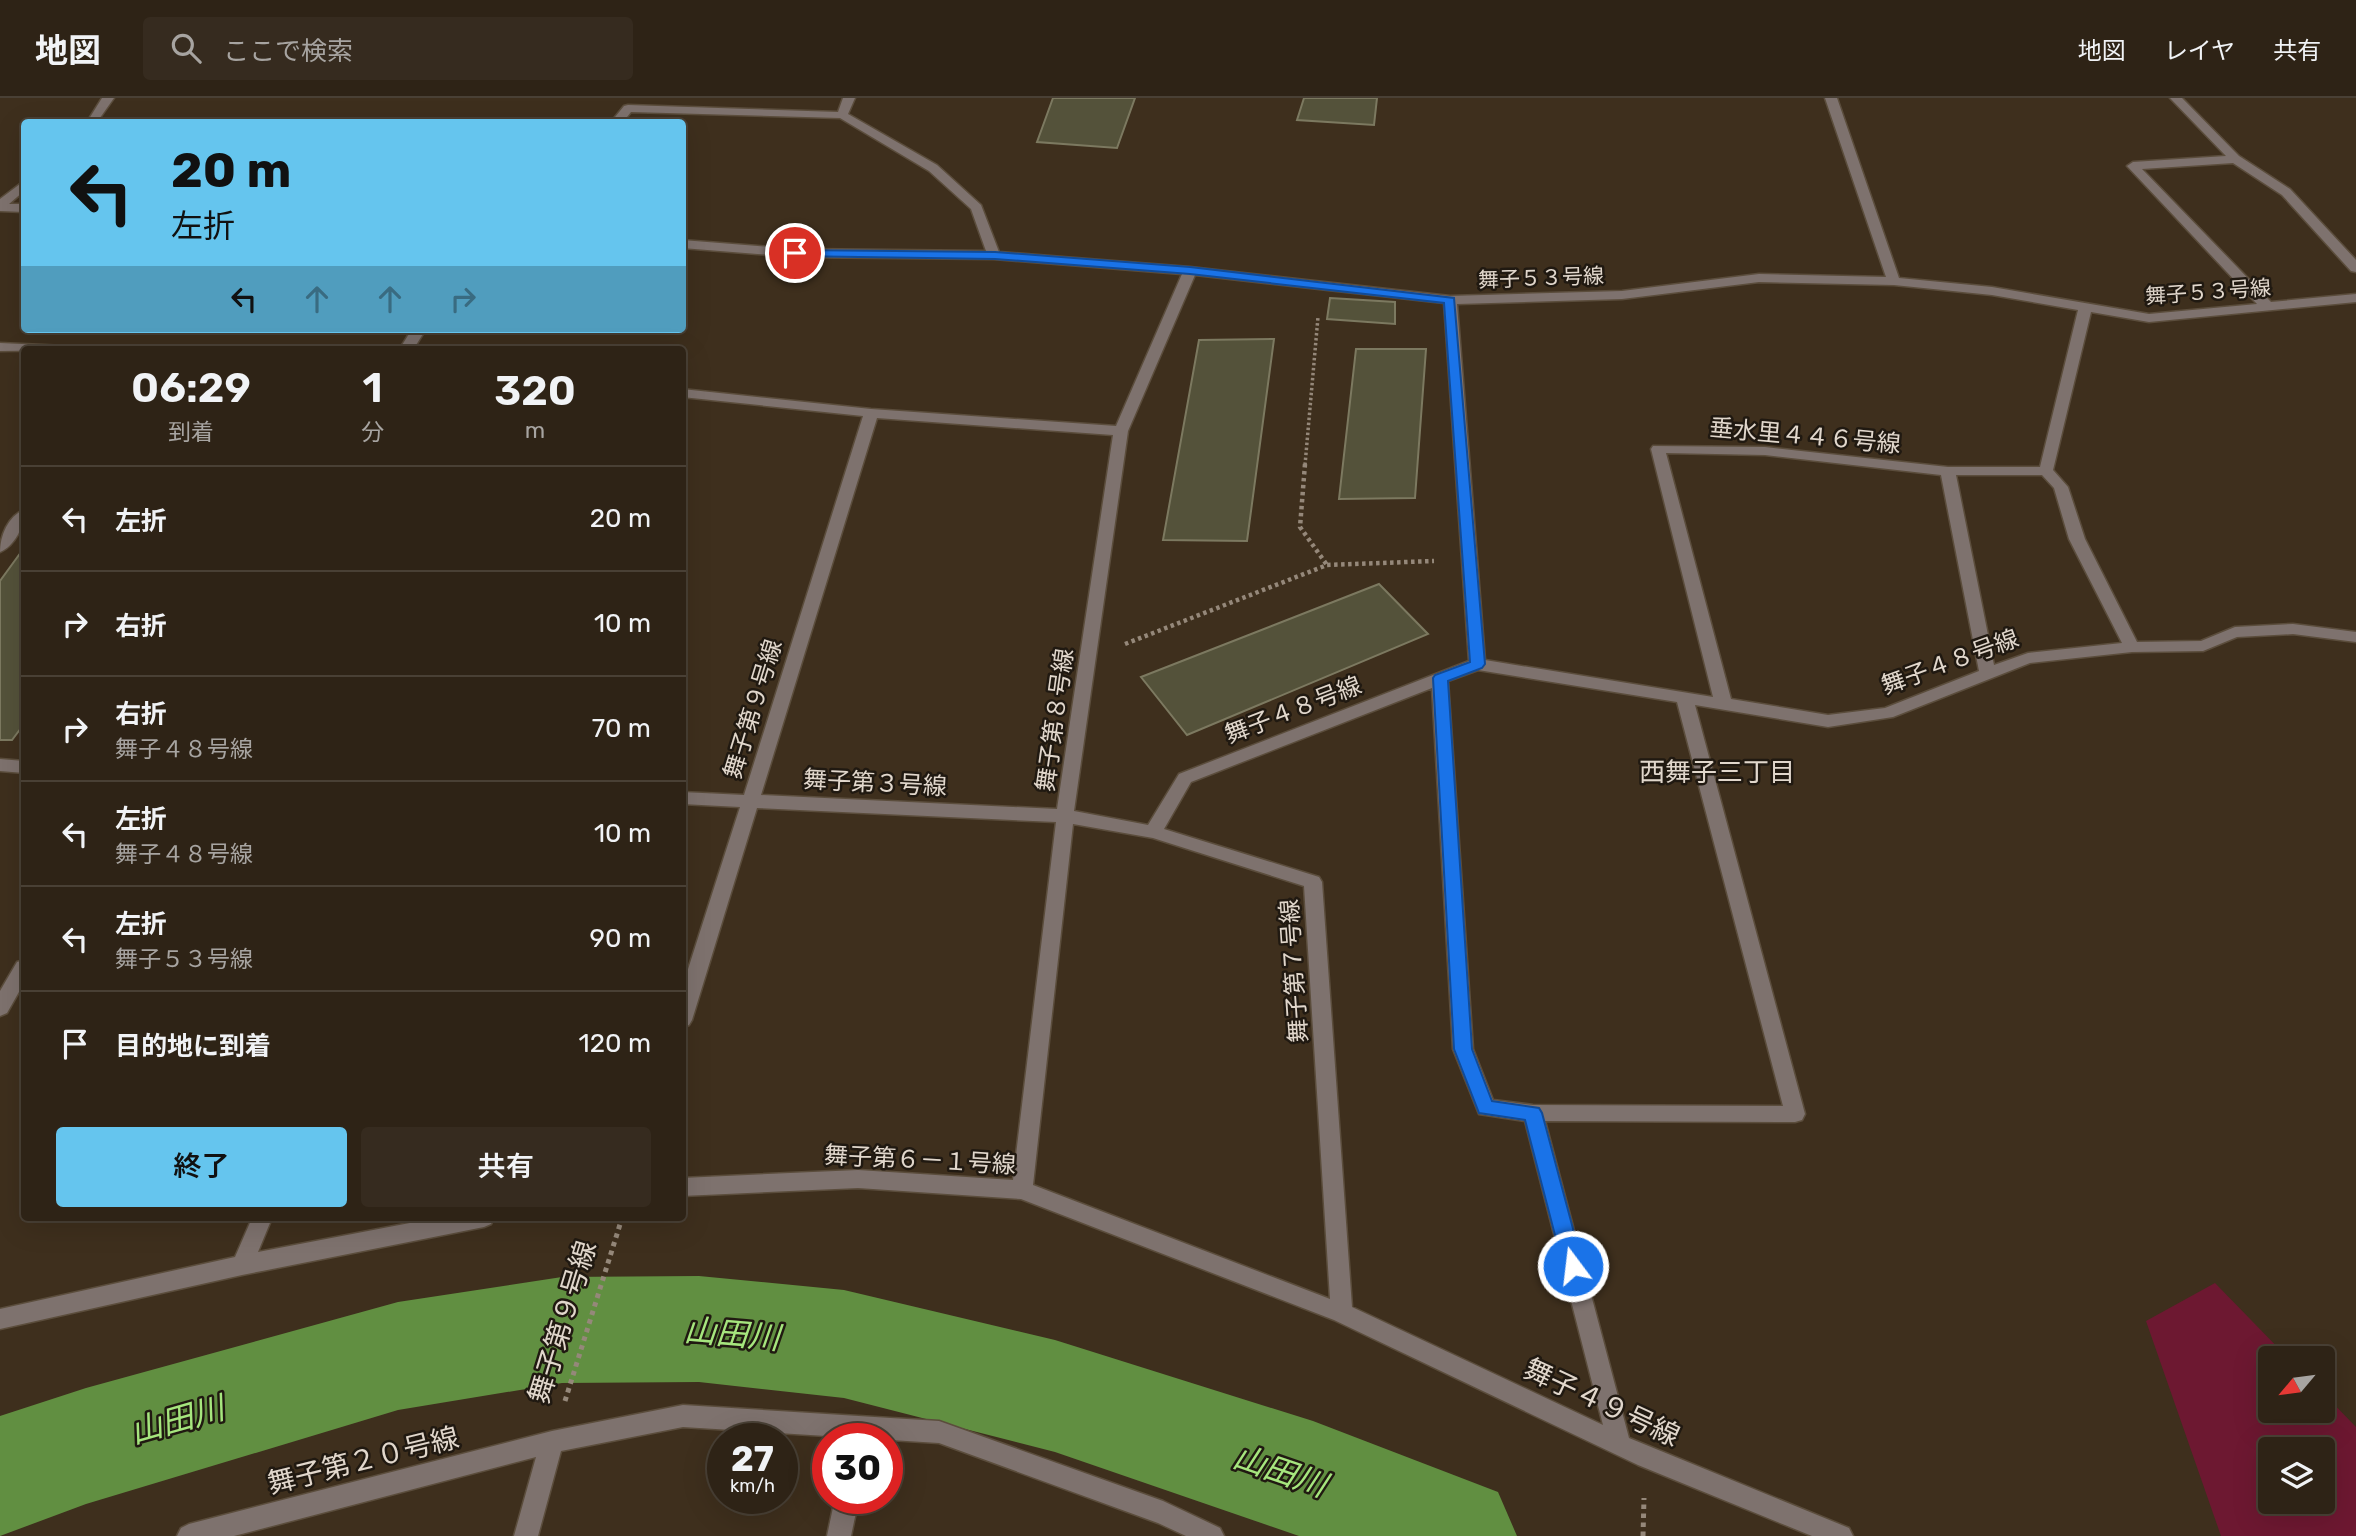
<!DOCTYPE html>
<html lang="ja">
<meta charset="utf-8">
<style>
body{margin:0;font-family:Rubik,"Noto Sans JP",sans-serif;background:#362b1f;color:#f1f3f6;height:100vh;display:flex;flex-direction:column;font-size:26px;white-space:nowrap}
*{box-sizing:border-box;margin:0}
p{font-size:23px;color:#a7a4a1}
.icon{flex:none;width:38px;height:38px;fill:none;stroke:currentColor;stroke-width:2;stroke-linecap:round;stroke-linejoin:round}
.map{position:relative;flex:1;overflow:hidden}
.panel{position:absolute;left:21px;top:248px;width:665px;height:875px;display:flex;flex-direction:column;background:#2e2316;border-radius:7px;box-shadow:0 7px 28px #0002,0 0 0 2px #494035}
.panel>*{flex:none}
.guide{position:absolute;left:21px;top:21px;width:665px;height:214px;border-radius:7px;box-shadow:0 7px 28px #0002,0 0 0 2px #494035;background:#65c5ee;color:#111;overflow:hidden}
.needle{width:46px;rotate:241deg}
.controls{position:absolute;left:2258px;top:1248px;display:grid;gap:14px}
.controls a{display:grid;place-items:center;width:77px;height:77px;border-radius:7px;background:#2e2316;box-shadow:0 7px 28px #0002,0 0 0 2px #494035;font-size:35px}
.speed{position:absolute;left:707px;top:1325px;display:flex;gap:14px;font-size:35px;font-weight:700;text-align:center}
.speed>*{display:grid;place-content:center;width:91px;height:91px;border-radius:50%;background:#2e2316;box-shadow:0 7px 28px #0002,0 0 0 2px #494035;line-height:1}
.speed small{font-size:18px;font-weight:400}
.speed .limit{border:10px solid #d22;background:#fff;color:#111}
.pin{position:absolute;display:grid;place-items:center;width:60px;height:60px;color:#fff;margin:-30px;border:4px solid #fff;border-radius:50%;box-shadow:0 2px 7px #0007}
.me{position:absolute;width:77px;margin:-38px;rotate:345deg;stroke-linejoin:round;filter:drop-shadow(0 0 5px #0008)}
.turn{display:flex;align-items:center;gap:24px;height:147px;padding:0 35px;font-size:32px}
.turn .icon{width:91px;height:91px;stroke-width:2.5}
.turn b{display:block;font-size:49px;line-height:60px}
.lanes{display:flex;align-items:center;height:66px;padding:0 35px;background:#0003;justify-content:center;gap:35px;direction:ltr}
.lanes .off{opacity:.35}
.eta{display:flex;justify-content:space-evenly;align-items:center;height:119px;text-align:center}
.eta b{font-size:42px;font-weight:600;line-height:49px}
.cta{display:flex;gap:14px;margin-top:auto;padding:14px 35px}
.cta a{flex:1;height:80px;border-radius:7px;background:#65c5ee;color:#111;font-size:28px;font-weight:600;line-height:80px;text-align:center}
.cta a+a{background:#362b1f;color:#f1f3f6}
ul{padding:0;list-style:none}
li{display:flex;align-items:center;gap:21px;height:105px;padding:0 35px;border-top:2px solid #494035}
li div{flex:1}
li b{display:block;font-size:26px}
li em{font-style:normal}
header{display:flex;align-items:center;gap:42px;box-sizing:border-box;height:98px;padding:0 35px;background:#2e2316;border-bottom:2px solid #494035}
header strong{font-size:33px}
nav{display:flex;gap:38px;margin-inline-start:auto;font-size:24px}
.search{width:490px;height:63px;background:#362b1f;display:flex;align-items:center;gap:18px;box-sizing:border-box;padding:0 24px;border-radius:7px;color:#a7a4a1;font-size:26px}
.map>svg:first-child{display:block}
</style>
<header>
<strong>地図</strong>
<div class="search"><svg class="icon" aria-label="search" viewBox="0 0 24 24"><circle cx="10" cy="10" r="6"/><path d="M15 15l6 6"/></svg>ここで検索</div>
<nav><a>地図</a><a>レイヤ</a><a>共有</a></nav>
</header>
<div class="map">
<svg width="2356" height="1438" viewBox="0 0 2356 1438">
<rect width="100%" height="100%" fill="#3e2f1d"/>
<path fill="#6d1831" fill-rule="evenodd" d="M2215 1185 2288 1260H2270V1312H2322V1294L2356 1329V1438H2221L2146 1223ZM2270 1351H2322V1404H2270Z"/>
<polygon fill="#618f41" points="1313,1383 1497,1438 1430,1438"/>
<g fill="none" stroke-linecap="round" stroke-linejoin="round">
<polygon fill="#618f41" fill-rule="evenodd" points="699,1178 844,1192 1055,1242 1313,1323 1498,1394 1517,1438 1299,1438 1055,1354 844,1300 699,1284 562,1285 398,1312 86,1406 0,1438 0,1318 86,1290 398,1204 562,1179"/>
</g>
<g fill="#54523a" stroke="#7c7960" stroke-width="2">
<polygon points="1053,0 1135,0 1117,50 1037,44"/>
<polygon points="1304,0 1377,0 1374,27 1297,22"/>
<polygon points="1330,200 1395,204 1395,226 1327,221"/>
<polygon points="1274,241 1247,443 1163,442 1199,242"/>
<polygon points="1356,251 1426,251 1415,400 1339,401"/>
<polygon points="24,450 24,626 12,642 0,642 0,483"/>
<polygon points="1379,486 1428,536 1187,637 1141,579"/>
</g>
<g fill="none" stroke-linecap="round" stroke-linejoin="round">
<g stroke="#5b4d3c" stroke-width="3">
<g id="minor">
<polygon points="102,0 114,0 97,24 87,24"/>
<path d="M843 0H855L848 16 937 67 981 107 999 154 1190 169 1450 198 1622 193 1759 176 1886 179 1825 0H1837L1899 180 1992 189 2149 216 2257 206 2127 68 2133 64 2226 58 2170 0H2182L2239 58 2290 91 2356 162V174L2351 173 2282 97 2233 65 2142 71 2271 204 2356 196V204L2149 224 2091 214 2053 372 2068 389 2085 441 2137 544 2201 543 2235 529 2293 526 2356 534V544L2293 536 2237 539 2203 553 2132 554 2030 565 1893 619 1828 629 1695 607 1805 1016 1802 1022 1795 1024 1545 1023 1629 1340 1849 1430 1853 1438H1812L1638 1367 1334 1222 1021 1101 858 1090 682 1098V1080L858 1072 1013 1082 1056 724 757 710 692 922 689 927 682 930V890L740 709 682 706V694L744 697 863 318 682 299V291L871 311 1116 328 1182 176 994 161 795 159 682 150V142L795 151 986 153 971 111 929 73 840 20 631 14 623 24H611L624 8 628 7 838 14ZM1195 177 1444 205 1469 563 1179 676 1148 727 1074 713 1128 333ZM1759 184 1894 187 1992 197 2078 212 2040 369H1948L1765 349 1653 348 1651 351 1713 599 1485 562 1457 206 1622 201ZM877 320 1113 337 1057 711 761 697ZM1666 355 1765 357 1941 377 1979 573 1885 610 1828 617 1731 601ZM1956 377H2042L2054 390 2069 441 2122 545 2028 555 1994 567ZM1478 572 1677 604 1783 1008 1533 1007 1493 1002 1473 951 1448 583ZM1432 590 1453 951 1479 1016 1525 1023 1603 1327 1352 1209 1322 784 1319 779 1164 731 1191 684ZM1073 726 1153 740 1304 788 1330 1201 1033 1087Z"/>
<polygon points="24,83 24,93 9,106 24,106 24,114 0,113 0,101"/>
<polygon points="412,231 426,231 413,252 399,252"/>
<polygon points="0,245 65,248 72,252 0,253"/>
<path d="M24 412C25 427 15 448 0 454 0 438 8 418 24 412Z"/>
<polygon points="0,661 24,663 24,675 0,673"/>
<polygon points="24,862 24,885 7,915 0,918 0,893 17,864"/>
<polygon points="252,1120 272,1120 258,1154 436,1120 494,1120 491,1126 484,1129 242,1177 0,1231 0,1211 235,1159"/>
<polygon points="683,1307 939,1323 1163,1403 1220,1430 1224,1438 1186,1438 1158,1425 939,1345 683,1329 561,1353 538,1438 514,1438 536,1359 234,1438 177,1438 181,1430 189,1426 552,1333"/>
<polygon points="835,1400 859,1400 851,1438 827,1438"/>
</g>
</g>
<polyline stroke="#95887a" stroke-width="3.5" stroke-dasharray="2.5 2.5" stroke-linecap="butt" points="1305,367 1318,219"/>
<g stroke="#95887a" stroke-width="4.5" stroke-dasharray="3.5 3.5" stroke-linecap="butt">
<polyline points="1305,366 1300,429 1327,467"/>
<polyline points="1125,546 1327,467 1434,463"/>
</g>
<g stroke="#95887a" stroke-width="5" stroke-dasharray="4.5 4.5" stroke-linecap="butt">
<polyline points="565,1303 622,1120"/>
<polyline points="1643,1438 1644,1400"/>
</g>
<use href="#minor" fill="#7e726e" fill-rule="evenodd"/>
</g>
<polygon fill="#1a73e8" stroke="#114b97" stroke-width="2" points="795,152 995,154 1190,169 1454,200 1485,566 1482,570 1448,583 1472,951 1492,1003 1539,1010 1542,1015 1583,1168 1580,1174 1573,1177 1566,1174 1563,1168 1525,1022 1479,1015 1454,951 1433,580 1435,577 1470,564 1444,205 1190,176 995,161 791,158 789,155"/>
<g text-anchor="middle" stroke-width="5" stroke-linejoin="round" paint-order="stroke">
<g font-size="21" fill="#e1d7cc" stroke="#201911">
<text transform="translate(1541 180) rotate(-2)" y="7">舞子５３号線</text>
<text transform="translate(2208 194) rotate(-4)" y="7">舞子５３号線</text>
</g>
<g font-size="24" fill="#e1d7cc" stroke="#201911">
<text transform="translate(1805 338) rotate(5)" y="8">垂水里４４６号線</text>
<text transform="translate(1950 564) rotate(-20)" y="8">舞子４８号線</text>
<text transform="translate(753 611) rotate(-73)" y="8">舞子第９号線</text>
<text transform="translate(1293 612) rotate(-21)" y="8">舞子４８号線</text>
<text transform="translate(1055 622) rotate(-82)" y="8">舞子第８号線</text>
<text transform="translate(875 685) rotate(3)" y="8">舞子第３号線</text>
<text transform="translate(1294 873) rotate(-94)" y="8">舞子第７号線</text>
<text transform="translate(920 1062) rotate(3)" y="8">舞子第６－１号線</text>
</g>
<g font-size="26" fill="#e1d7cc" stroke="#201911">
<text x="1717" y="683">西舞子三丁目</text>
</g>
<g font-size="28" fill="#e1d7cc" stroke="#201911">
<text transform="translate(562 1224) rotate(-73)" y="10">舞子第９号線</text>
<text transform="translate(1602 1304) rotate(25)" y="10">舞子４９号線</text>
<text transform="translate(363 1362) rotate(-14)" y="10">舞子第２０号線</text>
</g>
<g font-size="32" font-style="italic" fill="#a6e67e" stroke="#201911">
<text transform="translate(732 1236) rotate(5)" y="11">山田川</text>
<text transform="translate(177 1322) rotate(-16)" y="11">山田川</text>
<text transform="translate(1280 1373) rotate(19)" y="11">山田川</text>
</g>
</g>
</svg>
<div class="controls">
<a><svg class="needle" viewBox="-14 -14 28 28"><path d="M0-13l5 13h-10z" fill="#e53935"/><path d="M0 13l5-13h-10z" fill="#a7a4a1"/></svg></a>
<a><svg class="icon" aria-label="layers" viewBox="0 0 24 24"><path d="M12 4l9 5-9 5-9-5zM3 14l9 5 9-5"/></svg></a>
</div>
<div class="speed"><div>27<small>km/h</small></div><div class="limit">30</div></div>
<div class="pin" style="left:795px;top:155px;background:#d93025"><svg class="icon" aria-label="arrive" viewBox="0 0 24 24"><path d="M6 21V4h12l-3 4 3 4H6"/></svg></div>
<svg class="me" style="left:1573px;top:1168px" viewBox="-20 -20 40 40"><circle r="17" fill="#1a73e8" stroke="#fff" stroke-width="3"/><path d="M0-11L8 9 0 5-8 9z" fill="#fff"/></svg>
<div class="guide">
<div class="turn"><svg class="icon" aria-label="left" viewBox="0 0 24 24"><path d="M17 20v-9H6M10 6l-5 5 5 5"/></svg><div><b>20 m</b>左折</div></div>
<div class="lanes"><svg class="icon" aria-label="left" viewBox="0 0 24 24"><path d="M17 20v-9H6M10 6l-5 5 5 5"/></svg><svg class="icon off" aria-label="ahead" viewBox="0 0 24 24"><path d="M12 20V5M6 11l6-6 6 6"/></svg><svg class="icon off" aria-label="ahead" viewBox="0 0 24 24"><path d="M12 20V5M6 11l6-6 6 6"/></svg><svg class="icon off" aria-label="right" viewBox="0 0 24 24"><path d="M7 20v-9h11M14 6l5 5-5 5"/></svg></div>
</div>
<section class="panel">
<div class="eta">
<div><b>06:29</b><p>到着</p></div>
<div><b>1</b><p>分</p></div>
<div><b>320</b><p>m</p></div>
</div>
<ul>
<li><svg class="icon" aria-label="left" viewBox="0 0 24 24"><path d="M17 20v-9H6M10 6l-5 5 5 5"/></svg><div><b>左折</b></div><em>20 m</em></li>
<li><svg class="icon" aria-label="right" viewBox="0 0 24 24"><path d="M7 20v-9h11M14 6l5 5-5 5"/></svg><div><b>右折</b></div><em>10 m</em></li>
<li><svg class="icon" aria-label="right" viewBox="0 0 24 24"><path d="M7 20v-9h11M14 6l5 5-5 5"/></svg><div><b>右折</b><p>舞子４８号線</p></div><em>70 m</em></li>
<li><svg class="icon" aria-label="left" viewBox="0 0 24 24"><path d="M17 20v-9H6M10 6l-5 5 5 5"/></svg><div><b>左折</b><p>舞子４８号線</p></div><em>10 m</em></li>
<li><svg class="icon" aria-label="left" viewBox="0 0 24 24"><path d="M17 20v-9H6M10 6l-5 5 5 5"/></svg><div><b>左折</b><p>舞子５３号線</p></div><em>90 m</em></li>
<li><svg class="icon" aria-label="arrive" viewBox="0 0 24 24"><path d="M6 21V4h12l-3 4 3 4H6"/></svg><div><b>目的地に到着</b></div><em>120 m</em></li>
</ul>
<div class="cta"><a>終了</a><a>共有</a></div>
</section>
</div>
